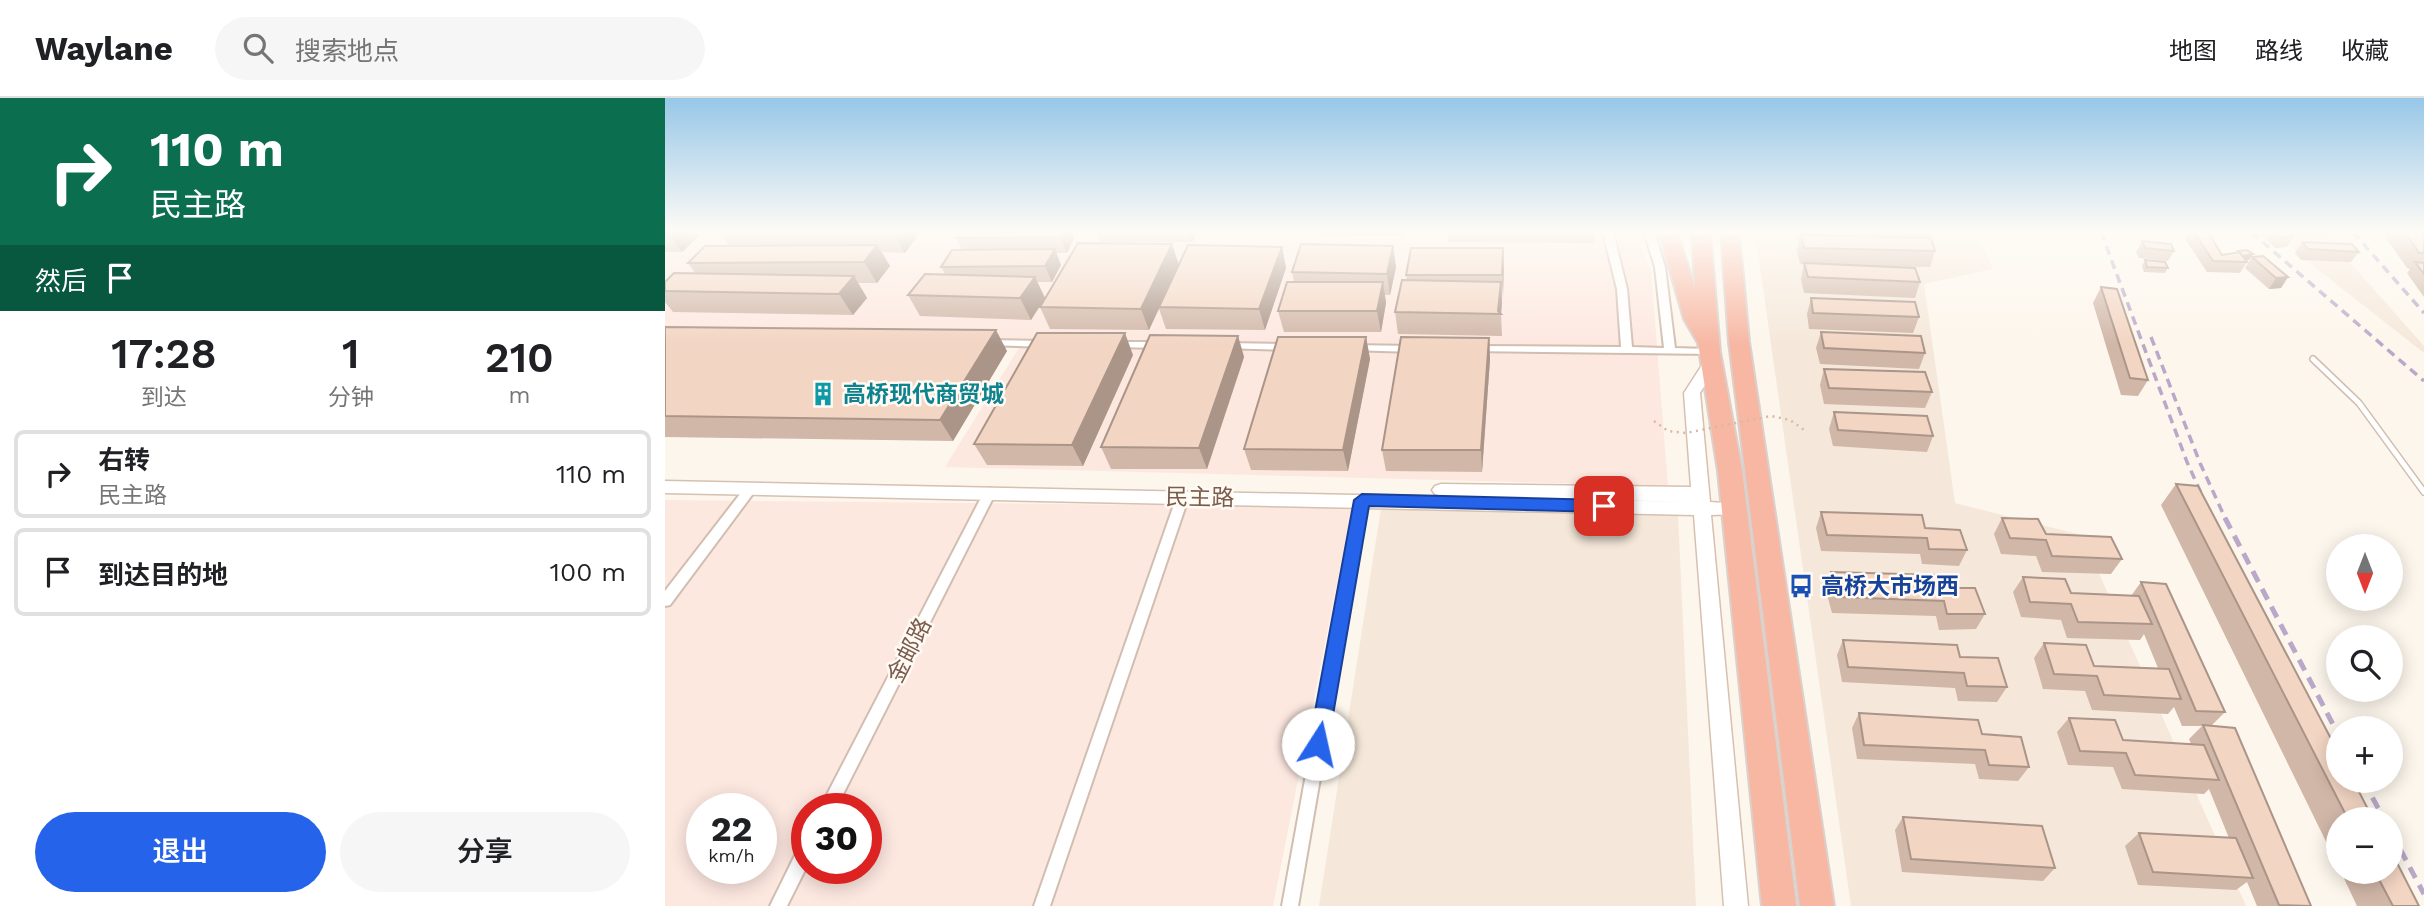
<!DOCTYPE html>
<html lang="zh">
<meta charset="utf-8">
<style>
body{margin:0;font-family:"Work Sans","Noto Sans SC",sans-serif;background:#f6f6f6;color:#202124;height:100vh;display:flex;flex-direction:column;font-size:26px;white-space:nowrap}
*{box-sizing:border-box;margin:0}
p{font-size:23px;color:#757577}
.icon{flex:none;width:38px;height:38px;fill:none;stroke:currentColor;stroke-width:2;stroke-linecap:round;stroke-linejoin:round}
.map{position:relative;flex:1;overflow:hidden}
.side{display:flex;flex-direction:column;background:#fff;width:665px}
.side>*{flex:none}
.top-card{background:#0b6e4f;color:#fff;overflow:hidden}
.needle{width:46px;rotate:180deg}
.fabs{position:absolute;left:1661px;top:436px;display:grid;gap:14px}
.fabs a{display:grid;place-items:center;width:77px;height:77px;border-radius:50%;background:#fff;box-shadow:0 4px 18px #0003;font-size:35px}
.speed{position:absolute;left:21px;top:695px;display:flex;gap:14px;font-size:35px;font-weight:700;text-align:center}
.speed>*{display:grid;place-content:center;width:91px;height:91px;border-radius:50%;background:#fff;box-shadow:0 4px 18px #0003;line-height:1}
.speed small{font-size:18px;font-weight:400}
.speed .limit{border:10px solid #d22;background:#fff;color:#111}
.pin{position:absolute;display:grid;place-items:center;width:60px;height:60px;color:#fff;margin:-30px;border-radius:14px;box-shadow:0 4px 10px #0006}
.me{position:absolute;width:77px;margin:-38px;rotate:10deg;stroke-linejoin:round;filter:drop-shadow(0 0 5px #0008)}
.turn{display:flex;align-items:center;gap:24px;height:147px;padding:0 35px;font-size:32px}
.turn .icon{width:91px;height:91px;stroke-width:2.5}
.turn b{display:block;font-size:49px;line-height:60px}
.then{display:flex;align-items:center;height:66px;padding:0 35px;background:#0003;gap:14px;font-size:26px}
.eta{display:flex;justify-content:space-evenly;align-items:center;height:119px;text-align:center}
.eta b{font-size:42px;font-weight:600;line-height:49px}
.cta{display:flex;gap:14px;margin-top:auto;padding:14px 35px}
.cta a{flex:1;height:80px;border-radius:42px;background:#2563eb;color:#fff;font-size:28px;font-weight:600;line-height:80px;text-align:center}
.cta a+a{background:#f6f6f6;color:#202124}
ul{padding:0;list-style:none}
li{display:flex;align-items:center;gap:21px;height:88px;margin:0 14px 10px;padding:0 21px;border:4px solid #e0e0e0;border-radius:10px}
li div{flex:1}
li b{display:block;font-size:26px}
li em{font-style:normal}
header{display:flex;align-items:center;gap:42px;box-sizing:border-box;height:98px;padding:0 35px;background:#fff;border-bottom:2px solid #e0e0e0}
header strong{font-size:33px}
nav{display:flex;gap:38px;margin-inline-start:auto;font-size:24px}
.search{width:490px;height:63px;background:#f6f6f6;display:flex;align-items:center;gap:18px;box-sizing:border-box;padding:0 24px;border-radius:38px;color:#757577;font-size:26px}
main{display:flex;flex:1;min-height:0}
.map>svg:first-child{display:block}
</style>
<header>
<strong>Waylane</strong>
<div class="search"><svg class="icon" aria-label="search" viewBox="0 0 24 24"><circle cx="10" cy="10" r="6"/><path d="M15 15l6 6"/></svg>搜索地点</div>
<nav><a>地图</a><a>路线</a><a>收藏</a></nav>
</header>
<main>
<section class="side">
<div class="top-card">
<div class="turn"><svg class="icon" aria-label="right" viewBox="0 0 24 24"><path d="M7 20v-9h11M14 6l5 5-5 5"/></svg><div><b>110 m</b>民主路</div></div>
<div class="then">然后<svg class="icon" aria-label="arrive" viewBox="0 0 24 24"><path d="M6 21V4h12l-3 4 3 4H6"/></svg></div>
</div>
<div class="eta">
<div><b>17:28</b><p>到达</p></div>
<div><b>1</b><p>分钟</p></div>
<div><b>210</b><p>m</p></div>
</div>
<ul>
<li><svg class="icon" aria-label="right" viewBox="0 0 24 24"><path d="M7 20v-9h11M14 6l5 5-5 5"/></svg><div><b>右转</b><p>民主路</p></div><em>110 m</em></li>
<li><svg class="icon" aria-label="arrive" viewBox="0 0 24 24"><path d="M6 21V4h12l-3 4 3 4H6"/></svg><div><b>到达目的地</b></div><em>100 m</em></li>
</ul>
<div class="cta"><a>退出</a><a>分享</a></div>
</section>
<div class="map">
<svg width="1759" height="808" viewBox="0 0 1759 808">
<rect width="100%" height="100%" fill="#fdf6ec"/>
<g fill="#f5e8da">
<polygon points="1090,134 1312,134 1328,171 1259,186 1290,405 1417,437 1581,808 1186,808"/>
<polygon points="1612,134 1658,134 1759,248 1759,255 1637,159"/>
<polygon points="716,410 1013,416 1031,808 654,808"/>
</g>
<g fill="#fde8e0" fill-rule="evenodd">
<polygon points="0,134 969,134 986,172 1003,388 280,369 354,250 0,246"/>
<path d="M0 402 687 409 608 808H0ZM37 710H96V770H37ZM142 710H201V770H142Z"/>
</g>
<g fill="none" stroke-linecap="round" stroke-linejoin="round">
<g stroke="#d1beb0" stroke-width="8">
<polyline id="lane" points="1648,261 1694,305 1759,394"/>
</g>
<g stroke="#d1beb0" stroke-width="4">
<g id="street">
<polygon points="938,134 948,134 962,191 967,249 999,250 990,169 979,134 989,134 1000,169 1010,250 1044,251 1049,254 1048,256 805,253 804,251 805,249 809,248 956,249 952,191"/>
<polygon points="323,242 381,243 386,246 381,249 319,247 318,245"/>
<polygon points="449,244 497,244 502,247 497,250 445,249 444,247"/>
<polygon points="561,245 626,246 631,249 626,252 557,250 556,248 557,246"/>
<polygon points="687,247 749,248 754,251 749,254 683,252 682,250 683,248"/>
<polygon points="86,386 92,390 90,393 5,507 0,508 0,493 82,387"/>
<polygon points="325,390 331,394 171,710 155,710 319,394"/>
<polygon points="518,393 524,398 385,808 369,808 512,398"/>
<polygon points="697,397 703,402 633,808 617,808 691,402"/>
<polygon points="142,743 142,768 122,808 105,808 136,745"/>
</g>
</g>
<g stroke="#d6c0b0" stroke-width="3">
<polygon id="secondary" points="1046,259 1054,264 1035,295 1045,404 1075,406 1078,411 1075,416 1046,417 1083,808 1059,808 1029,417 0,395 0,383 1028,404 776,398 770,396 767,392 770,388 776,386 1026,389 1019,295 1041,261"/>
</g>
<g stroke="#dad1cd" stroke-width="4">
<g id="highway">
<polygon points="994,134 1012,134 1030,191 1027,134 1045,134 1055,254 1077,373 1131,808 1097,808 1053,373 1033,245 1019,221"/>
<polygon points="1056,134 1074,134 1084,244 1169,808 1135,808 1064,244"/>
</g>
</g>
<use href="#lane" stroke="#fff" stroke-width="5"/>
<use href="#street" fill="#fff" fill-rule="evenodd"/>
<use href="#secondary" fill="#fff" fill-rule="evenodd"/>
<use href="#highway" fill="#f7b7a3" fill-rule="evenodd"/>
<g stroke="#b9a8c9" stroke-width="3.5" stroke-dasharray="9 6" stroke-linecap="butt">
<polyline points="1436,134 1522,364 1540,404"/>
<polyline points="1586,134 1759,283"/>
<polyline points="1688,134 1759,215"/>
<polyline points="1486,239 1535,365 1561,422"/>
</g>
<g stroke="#b9a8c9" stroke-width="5" stroke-dasharray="12 8" stroke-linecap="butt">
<polyline points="1560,420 1673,636"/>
<polyline points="1698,682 1719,721"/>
<polyline points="1726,734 1759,796"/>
</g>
<polyline stroke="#d9b8a5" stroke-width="2.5" stroke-dasharray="2 4.5" stroke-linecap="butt" points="989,323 1003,333 1021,335 1106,318 1125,322 1142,334"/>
</g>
<g fill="#d1b7a8">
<polygon points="0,134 31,134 34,138 17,154 0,154"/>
<polygon points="54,134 253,134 254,136 240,155 217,154 225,168 212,185 193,185 202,200 188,217 8,214 0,204 0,184 31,176 23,165 64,148"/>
<polygon points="295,134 407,134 409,140 402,155 391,155 396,167 387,184 372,184 380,200 366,222 255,218 243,197 280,176 276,169 297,152 291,140"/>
<polygon points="431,134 532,134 527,144 435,144"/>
<polygon points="545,134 633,134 633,136"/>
<polygon points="651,134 740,134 739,138 652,137"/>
<polygon points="782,134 930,134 930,145 783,144"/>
<polygon points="1130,134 1267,134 1265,140 1270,153 1265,169 1195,168 1255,184 1250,200 1139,195 1136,181 1139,166 1135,166 1132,153 1134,146"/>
<polygon points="1524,134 1543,134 1557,157 1588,156 1584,162 1580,162 1582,164 1575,175 1542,174 1520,141"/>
<polygon points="1594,134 1665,134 1663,137 1625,135 1629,138 1622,149 1610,150"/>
<polygon points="1717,134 1756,134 1759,138 1759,199 1742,175 1745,171 1742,170"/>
<polygon points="1477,143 1509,153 1503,163 1474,160 1471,154"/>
<polygon points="1637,144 1694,154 1686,164 1636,162 1630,155"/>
<polygon points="728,148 731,169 725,197 720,197 721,205 716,234 619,234 613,213 629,184 627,174"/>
<polygon points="617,149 621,170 600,232 501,231 494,211 484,232 385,231 375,209 514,166"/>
<polygon points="838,150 839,171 836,216 837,238 733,236 730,214 742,183 741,177"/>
<polygon points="1587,159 1623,179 1616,190 1604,191 1580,170"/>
<polygon points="1480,162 1503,170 1500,175 1479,174 1477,168"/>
<polygon points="1436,189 1483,282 1473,298 1456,297 1428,205"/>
<polygon points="1146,200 1254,219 1248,235 1144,231 1142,216"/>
<polygon points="0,229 342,253 288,343 0,339"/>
<polygon points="1156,234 1260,255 1254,271 1155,266 1151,250"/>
<polygon points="573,238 579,259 542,371 446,371 436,349"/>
<polygon points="701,239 705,261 683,373 586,372 579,351"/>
<polygon points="824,240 825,261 817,374 721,373 717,352"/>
<polygon points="468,257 418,368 322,367 309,346"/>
<polygon points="1159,271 1267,294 1260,310 1159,306 1155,287"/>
<polygon points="1169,314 1268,338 1262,354 1168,348 1164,331"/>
<polygon points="1511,386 1708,721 1673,721 1673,768 1496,407"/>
<polygon points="1156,414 1260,430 1302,452 1294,468 1257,466 1255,456 1156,453 1151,430"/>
<polygon points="1337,420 1381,436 1457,461 1446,476 1377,474 1371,458 1336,456 1329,436"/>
<polygon points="1166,474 1277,490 1320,516 1311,531 1274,532 1271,518 1167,515 1160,489"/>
<polygon points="1358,479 1406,495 1466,498 1476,484 1560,614 1546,628 1646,808 1592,808 1582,784 1571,792 1473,787 1460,748 1474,735 1564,740 1544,691 1539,696 1457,691 1448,669 1403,667 1392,634 1404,620 1458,642 1526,646 1524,641 1537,628 1517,628 1509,609 1503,616 1427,612 1420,593 1378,591 1369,560 1379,545 1429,568 1493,570 1479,536 1475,542 1402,540 1396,522 1356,519 1348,494"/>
<polygon points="1178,542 1295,559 1342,589 1332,604 1293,603 1290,590 1177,584 1172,557"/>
<polygon points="1194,615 1317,636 1364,669 1353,683 1314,681 1310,666 1192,661 1187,630"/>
<polygon points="1238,719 1390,770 1378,783 1237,774 1230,732"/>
<polygon points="1676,774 1726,774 1754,808 1692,808"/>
</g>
<g fill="#aa9588">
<polygon points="9,134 31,134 34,138 17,154 5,138"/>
<polygon points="228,134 253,134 254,136 240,155"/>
<polygon points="398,134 407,134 409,140 402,155 395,139"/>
<polygon points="524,134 532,134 527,144"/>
<polygon points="507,146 514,167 484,232 476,211"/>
<polygon points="212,147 225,168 212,185 199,164"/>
<polygon points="728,148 731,169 725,197 722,176"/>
<polygon points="617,149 621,170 600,232 594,211"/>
<polygon points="838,150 839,171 838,198 837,177"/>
<polygon points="390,151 396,167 387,184 380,168"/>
<polygon points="1588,156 1584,162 1575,163 1578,158"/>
<polygon points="189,178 202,200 188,217 174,196"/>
<polygon points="370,179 380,200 366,222 355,200"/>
<polygon points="1623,179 1616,190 1604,191 1611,180"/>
<polygon points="718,184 721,205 716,234 712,213"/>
<polygon points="836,184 837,205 836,216 833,216"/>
<polygon points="331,232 342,253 288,343 275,322"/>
<polygon points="460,235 468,257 418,368 407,347"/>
<polygon points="573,238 579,259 542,371 534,350"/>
<polygon points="701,239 705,261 683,373 678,352"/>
<polygon points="824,240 825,261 817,374 816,352"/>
</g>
<g fill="#f3d5c3" stroke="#aa9588" stroke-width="2">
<polygon points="0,134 9,134 5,138 0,138"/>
<polygon points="295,134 398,134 395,139 291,140"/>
<polygon points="1529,134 1543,134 1557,157 1575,154 1582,164 1548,163"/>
<polygon points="1612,134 1624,134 1629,138 1617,139"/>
<polygon points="1740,134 1756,134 1759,138 1759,155 1754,155"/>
<polygon points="1136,137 1266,140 1270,153 1139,150"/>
<polygon points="1477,143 1506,146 1509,153 1480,150"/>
<polygon points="1637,144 1687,146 1694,154 1643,151"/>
<polygon points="413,145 507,146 476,211 375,209"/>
<polygon points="636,146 728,148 722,176 627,174"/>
<polygon points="212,147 199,164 23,165 40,148"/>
<polygon points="523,147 617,149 594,211 494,209"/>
<polygon points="746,150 838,150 837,177 741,177"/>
<polygon points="390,151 380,168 276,169 287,152"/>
<polygon points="1582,152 1588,156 1578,158 1573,153"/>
<polygon points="1598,158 1623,179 1611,180 1587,159"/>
<polygon points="1480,162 1500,164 1503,170 1482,169"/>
<polygon points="1750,164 1759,165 1759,176"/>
<polygon points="1139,165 1250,170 1255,184 1143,179"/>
<polygon points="9,175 189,178 174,196 0,193 0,184"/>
<polygon points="260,176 370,179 355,200 243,197"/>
<polygon points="737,182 836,184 833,213 836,216 730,214"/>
<polygon points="622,184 718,184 712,213 613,213"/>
<polygon points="1436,189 1452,191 1483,282 1465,280"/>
<polygon points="1146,200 1250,204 1254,219 1148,215"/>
<polygon points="0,229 331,232 275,322 0,318"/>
<polygon points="1156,234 1256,238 1260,255 1159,250"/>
<polygon points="372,235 460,235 407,347 309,346"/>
<polygon points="485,237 573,238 534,350 436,349"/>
<polygon points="613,239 701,239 678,352 579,351"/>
<polygon points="736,239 824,240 816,352 717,352"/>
<polygon points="1159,271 1260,274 1267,294 1164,290"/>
<polygon points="1169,314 1262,318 1268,338 1173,332"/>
<polygon points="1511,386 1533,388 1673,654 1673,682 1688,682 1708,721 1683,721"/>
<polygon points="1156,414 1257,417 1260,430 1295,432 1302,452 1264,451 1262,440 1162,437"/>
<polygon points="1337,420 1373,421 1381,436 1446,439 1457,461 1387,458 1381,442 1345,440"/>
<polygon points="1166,474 1272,477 1277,490 1310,490 1320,516 1282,516 1279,503 1173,499"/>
<polygon points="1358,479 1400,481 1406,495 1474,498 1487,526 1413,524 1406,506 1365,504"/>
<polygon points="1476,484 1501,486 1560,614 1531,613"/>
<polygon points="1178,542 1292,547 1295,559 1333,560 1342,589 1302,588 1299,575 1183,569"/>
<polygon points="1379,545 1421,547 1429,568 1504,571 1516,601 1439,597 1432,578 1389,576"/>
<polygon points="1194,615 1313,622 1317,636 1356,639 1364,669 1324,667 1320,652 1199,647"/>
<polygon points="1404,620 1450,622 1458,642 1539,647 1554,682 1470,677 1461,655 1415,653"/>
<polygon points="1538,627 1570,630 1646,808 1614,807"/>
<polygon points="1238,719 1377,728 1390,770 1246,761"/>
<polygon points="1474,735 1571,740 1588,780 1488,774"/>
<polygon points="1726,753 1754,808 1728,808 1710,774 1726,774"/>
</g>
<linearGradient id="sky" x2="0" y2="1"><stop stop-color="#97c7e8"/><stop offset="0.54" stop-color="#fefbf6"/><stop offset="1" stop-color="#fefbf6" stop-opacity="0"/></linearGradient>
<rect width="1759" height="247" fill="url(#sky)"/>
<polygon fill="#2563eb" stroke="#184099" stroke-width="2" points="697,396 939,402 947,408 939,414 704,408 663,646 660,652 653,655 647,652 644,646 689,402"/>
<defs>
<g id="building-bare" transform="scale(1.89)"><path d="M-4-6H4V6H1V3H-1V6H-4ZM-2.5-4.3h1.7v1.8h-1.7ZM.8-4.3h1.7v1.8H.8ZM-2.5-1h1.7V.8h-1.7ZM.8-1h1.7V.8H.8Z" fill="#0f9aa8" stroke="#fffaf3" stroke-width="2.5" paint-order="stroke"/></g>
<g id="bus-bare" transform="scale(1.89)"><path d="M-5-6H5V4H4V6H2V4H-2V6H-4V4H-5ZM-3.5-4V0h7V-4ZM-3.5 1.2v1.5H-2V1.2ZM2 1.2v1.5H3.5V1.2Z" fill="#1a4fb4" stroke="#fffaf3" stroke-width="2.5" paint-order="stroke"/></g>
</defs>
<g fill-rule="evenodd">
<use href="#building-bare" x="158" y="296"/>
<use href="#bus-bare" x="1136" y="488"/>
</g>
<g text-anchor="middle" stroke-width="5" stroke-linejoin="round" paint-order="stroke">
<g font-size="23" font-weight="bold" fill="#0d838f" stroke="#fffaf3" text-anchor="start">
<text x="178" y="304">高桥现代商贸城</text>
</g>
<g font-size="23" fill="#7a5c4d" stroke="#fffaf3">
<text transform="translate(535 399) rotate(1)" y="8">民主路</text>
<text transform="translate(244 552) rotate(-63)" y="8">金邮路</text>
</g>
<g font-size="23" font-weight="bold" fill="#164399" stroke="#fffaf3" text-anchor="start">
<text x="1156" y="496">高桥大市场西</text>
</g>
</g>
</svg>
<div class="fabs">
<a><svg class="needle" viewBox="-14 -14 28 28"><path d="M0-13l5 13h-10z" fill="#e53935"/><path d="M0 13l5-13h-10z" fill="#757577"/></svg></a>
<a><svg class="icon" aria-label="search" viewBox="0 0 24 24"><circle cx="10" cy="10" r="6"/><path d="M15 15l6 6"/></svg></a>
<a>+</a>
<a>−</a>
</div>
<div class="speed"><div>22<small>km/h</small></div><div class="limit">30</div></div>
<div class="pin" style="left:939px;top:408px;background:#d93025"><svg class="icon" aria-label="arrive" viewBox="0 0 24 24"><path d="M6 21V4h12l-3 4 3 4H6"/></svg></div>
<svg class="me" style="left:653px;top:646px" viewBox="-20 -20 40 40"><circle r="19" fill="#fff"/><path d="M0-13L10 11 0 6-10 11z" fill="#2563eb"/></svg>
</div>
</main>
